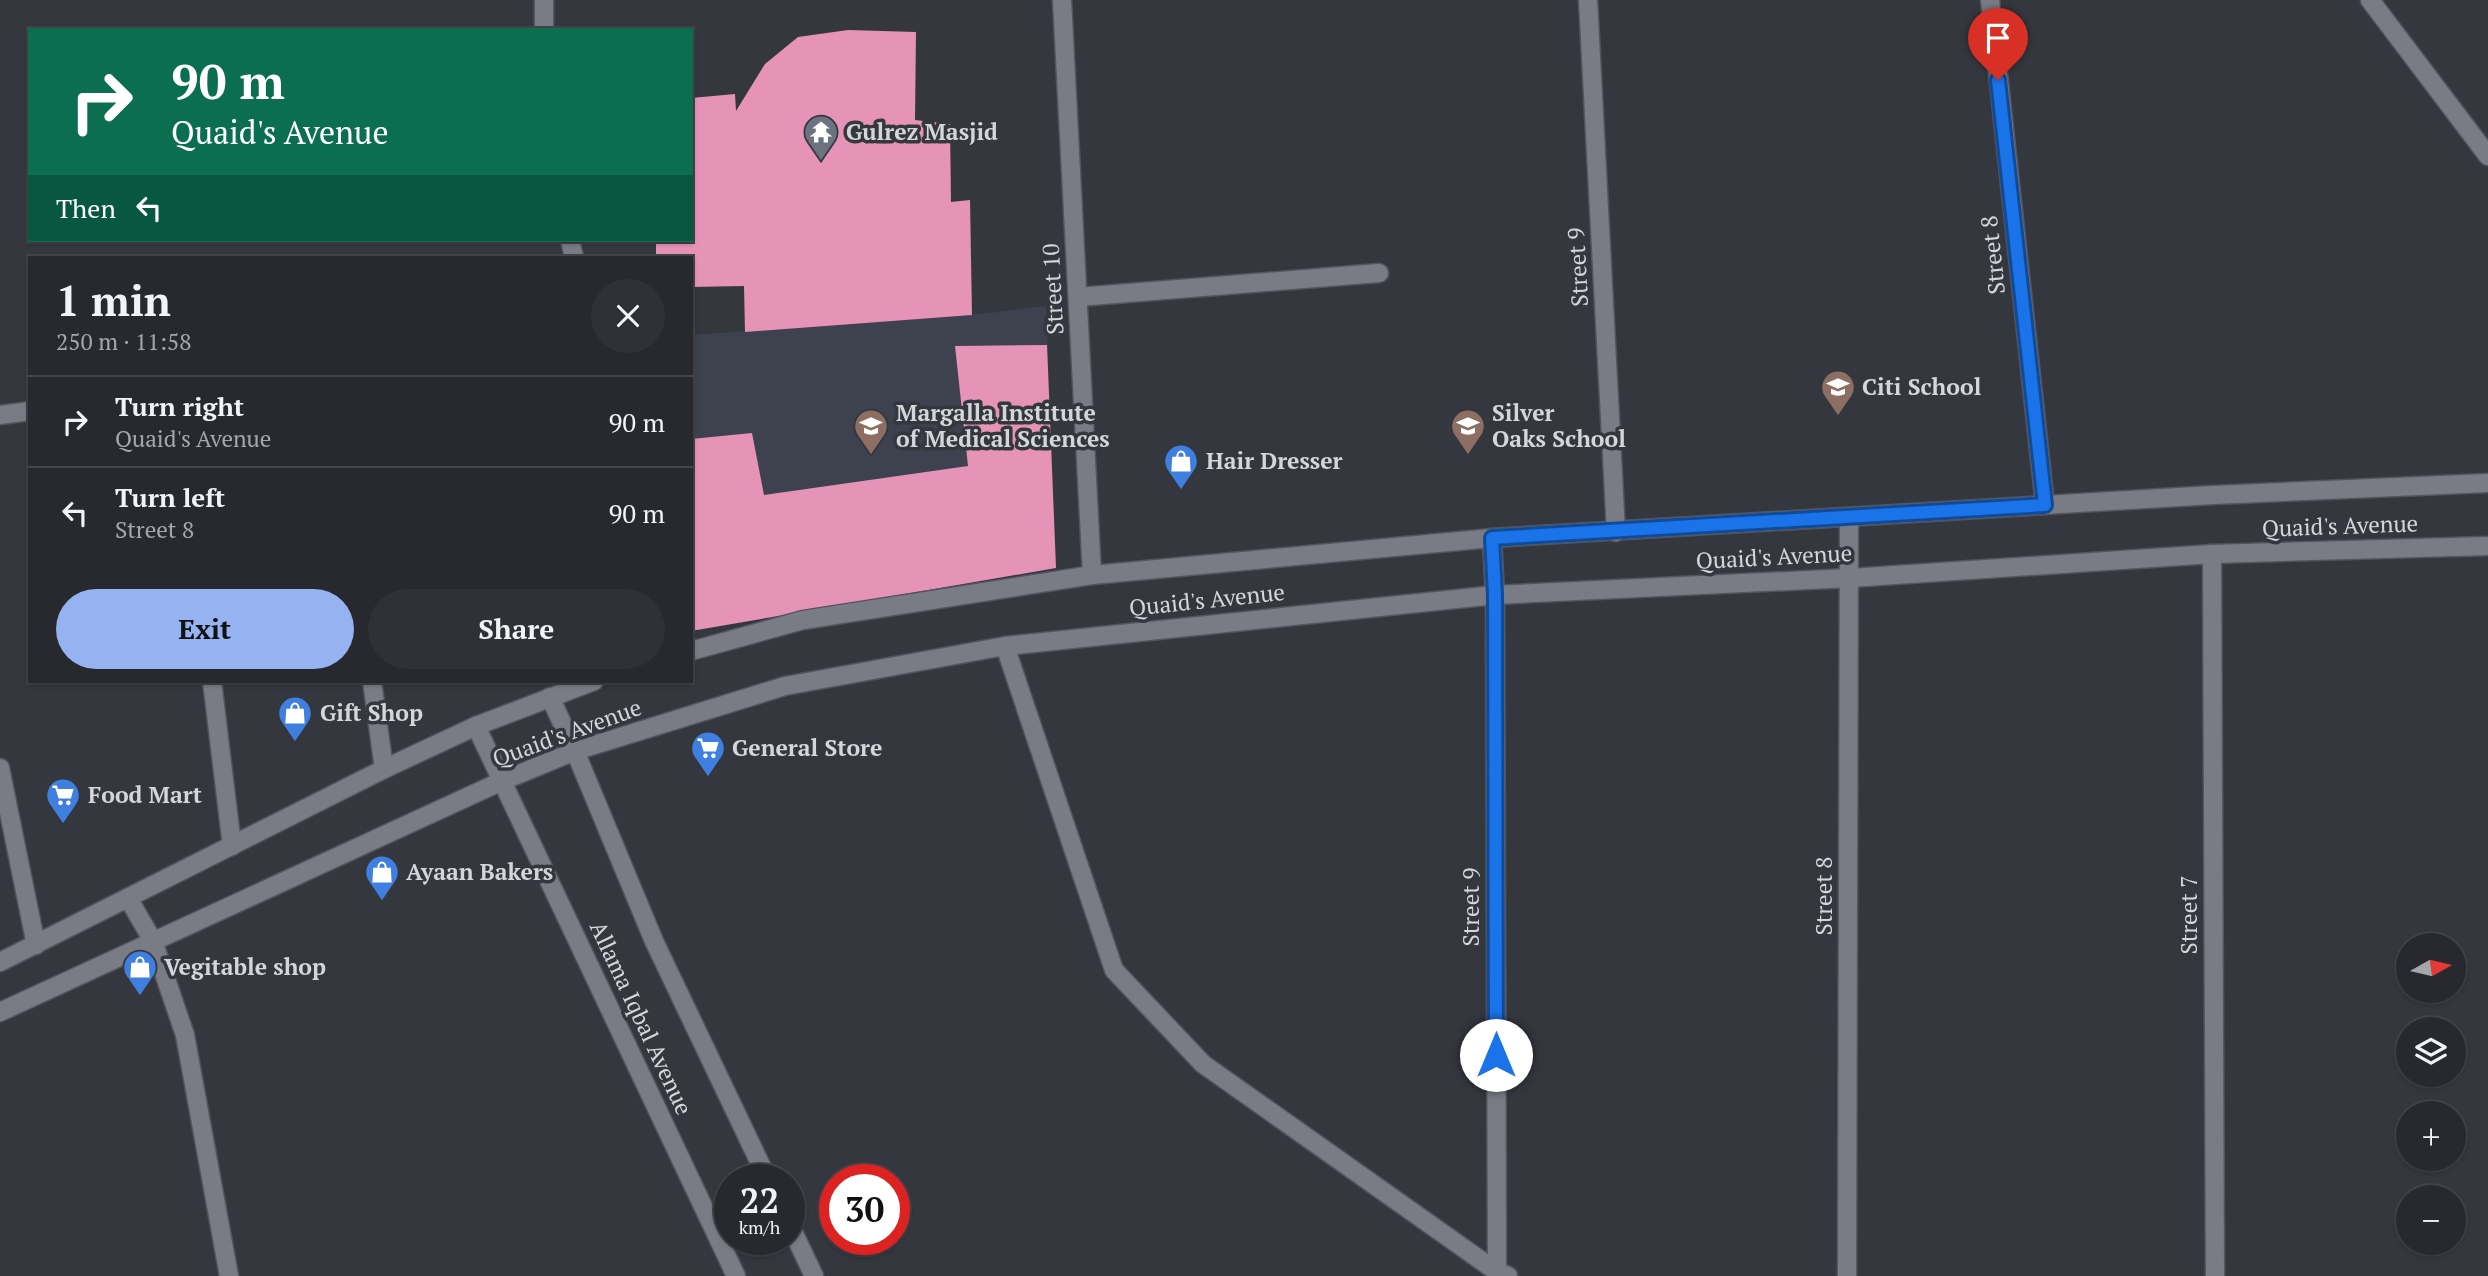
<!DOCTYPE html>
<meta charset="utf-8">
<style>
body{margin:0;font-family:"PT Serif",serif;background:#303137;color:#f1f3f6;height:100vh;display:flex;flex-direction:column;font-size:26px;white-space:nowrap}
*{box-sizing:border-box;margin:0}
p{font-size:23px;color:#a5a6aa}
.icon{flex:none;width:38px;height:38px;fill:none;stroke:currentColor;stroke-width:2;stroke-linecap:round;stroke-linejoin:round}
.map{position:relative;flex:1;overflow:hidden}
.details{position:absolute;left:28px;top:256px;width:665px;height:427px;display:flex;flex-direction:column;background:#28292f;border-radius:0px;box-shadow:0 2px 5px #0004,0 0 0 2px #44454b}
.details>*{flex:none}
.guide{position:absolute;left:28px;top:28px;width:665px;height:214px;border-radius:0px;box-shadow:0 2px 5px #0004,0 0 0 2px #44454b;background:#0b6e4f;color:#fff;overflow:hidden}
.needle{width:46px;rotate:82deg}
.tools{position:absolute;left:2396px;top:933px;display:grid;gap:14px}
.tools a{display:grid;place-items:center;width:70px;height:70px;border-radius:50%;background:#28292f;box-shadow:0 2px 5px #0004,0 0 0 2px #44454b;font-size:35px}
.speed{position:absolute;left:714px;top:1164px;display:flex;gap:14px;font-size:35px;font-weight:700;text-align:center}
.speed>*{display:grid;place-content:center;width:91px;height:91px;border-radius:50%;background:#28292f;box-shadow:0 2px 5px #0004,0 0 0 2px #44454b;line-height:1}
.speed small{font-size:18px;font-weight:400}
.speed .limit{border:10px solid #d22;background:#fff;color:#111}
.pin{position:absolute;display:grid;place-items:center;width:60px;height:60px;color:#fff;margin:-72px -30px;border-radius:50% 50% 50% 0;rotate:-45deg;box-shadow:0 0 7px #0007}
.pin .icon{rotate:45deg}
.me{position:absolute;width:77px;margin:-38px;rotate:0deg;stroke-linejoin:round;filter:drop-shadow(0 0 5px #0008)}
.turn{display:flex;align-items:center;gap:24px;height:147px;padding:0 28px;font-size:32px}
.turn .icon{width:91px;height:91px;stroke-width:2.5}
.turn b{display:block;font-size:49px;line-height:60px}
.then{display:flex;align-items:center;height:66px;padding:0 28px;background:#0003;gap:14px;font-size:26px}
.round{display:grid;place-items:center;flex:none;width:74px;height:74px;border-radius:37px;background:#303137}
.headline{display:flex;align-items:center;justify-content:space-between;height:119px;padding:0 28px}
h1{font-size:42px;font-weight:700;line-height:52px}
.primary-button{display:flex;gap:14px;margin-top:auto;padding:14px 28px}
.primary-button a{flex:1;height:80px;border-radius:42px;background:#95b2f1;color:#111;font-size:28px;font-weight:700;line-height:80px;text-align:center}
.primary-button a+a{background:#303137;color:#f1f3f6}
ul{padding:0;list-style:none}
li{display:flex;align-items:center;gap:21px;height:91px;padding:0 28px;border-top:2px solid #44454b}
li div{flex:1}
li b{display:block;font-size:26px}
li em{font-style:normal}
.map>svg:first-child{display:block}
</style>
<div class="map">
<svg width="2488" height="1276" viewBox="0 0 2488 1276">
<rect width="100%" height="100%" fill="#35373f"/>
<polygon fill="#3e414e" points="1046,306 1056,568 691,631 691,335 972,315"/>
<g fill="#e593b6">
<polygon points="848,30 916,32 915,120 950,124 951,202 970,200 972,315 745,332 744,286 691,287 691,257 656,257 656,240 691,240 691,98 735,94 736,111 765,64 798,37"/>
<polygon points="1047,345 1056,568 691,631 691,439 752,433 764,495 968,466 955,346"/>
</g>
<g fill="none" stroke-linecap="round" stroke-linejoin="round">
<g stroke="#54555c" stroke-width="21">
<g id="service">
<polyline points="1078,297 1379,273"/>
<polyline points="128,898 153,941 185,1035 229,1276"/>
</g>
</g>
<g stroke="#54555c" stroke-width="21">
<g id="minor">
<polyline points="1062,0 1092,575"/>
<polyline points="1588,0 1616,532"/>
<polyline points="1990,0 2045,505"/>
<polyline points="2370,0 2488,156"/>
<polyline points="544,30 544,0"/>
<polyline points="570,240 574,257"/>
<polyline points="0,415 30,411"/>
<polyline points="1492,538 1495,595 1497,1276"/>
<polyline points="2212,554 2215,1276"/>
<polyline points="1005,646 1114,970 1203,1064 1496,1271 1508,1276"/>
<polyline points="212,681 232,846"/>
<polyline points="372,681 384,769"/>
<polyline points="0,768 36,945"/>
<polyline points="1847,1276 1849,517"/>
</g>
</g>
<g stroke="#54555c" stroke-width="21">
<g id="tertiary">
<polyline points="691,651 803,620 1092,575 1492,538 2213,495 2488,483"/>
<polyline points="550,697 575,751 654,941 768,1180"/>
<polyline points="476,726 736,1276"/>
<polyline points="0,962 384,769 476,726 594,681"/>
<polyline points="0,1012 502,781 575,751 785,686 1005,646 1495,595 1850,578 2212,554 2488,546"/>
<polyline points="789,1223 814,1276"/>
</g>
</g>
<use href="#service" stroke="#7a7c85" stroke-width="18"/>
<use href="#minor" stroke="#7a7c85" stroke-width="18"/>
<use href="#tertiary" stroke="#7a7c85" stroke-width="18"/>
</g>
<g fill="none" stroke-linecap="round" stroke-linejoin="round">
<g stroke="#114b97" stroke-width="18">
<polyline id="route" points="1496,1055 1495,595 1492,538 2045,505 1998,80"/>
</g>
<use href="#route" stroke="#1a73e8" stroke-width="12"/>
</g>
<defs>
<g id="temple-pin" transform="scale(1.75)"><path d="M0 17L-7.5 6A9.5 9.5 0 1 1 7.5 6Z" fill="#6b7280" stroke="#35373f"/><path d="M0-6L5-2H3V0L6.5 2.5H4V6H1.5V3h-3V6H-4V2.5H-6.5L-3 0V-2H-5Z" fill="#fff"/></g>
<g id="school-pin" transform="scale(1.75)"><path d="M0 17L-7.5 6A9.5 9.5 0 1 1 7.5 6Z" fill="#8d6e63" stroke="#35373f"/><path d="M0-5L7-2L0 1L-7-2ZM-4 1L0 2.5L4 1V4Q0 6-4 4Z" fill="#fff"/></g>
<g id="university-pin" transform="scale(1.75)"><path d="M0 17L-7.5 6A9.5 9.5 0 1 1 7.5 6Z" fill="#8d6e63" stroke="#35373f"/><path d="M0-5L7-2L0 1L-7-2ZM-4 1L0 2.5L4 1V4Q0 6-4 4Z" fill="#fff"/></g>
<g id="shop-pin" transform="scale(1.75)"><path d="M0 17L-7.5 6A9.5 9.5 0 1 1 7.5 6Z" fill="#3f7fe0" stroke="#35373f"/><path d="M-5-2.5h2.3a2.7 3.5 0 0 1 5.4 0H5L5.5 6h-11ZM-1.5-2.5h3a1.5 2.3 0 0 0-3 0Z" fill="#fff"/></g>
<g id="supermarket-pin" transform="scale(1.75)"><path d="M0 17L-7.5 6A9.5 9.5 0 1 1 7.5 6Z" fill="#3f7fe0" stroke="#35373f"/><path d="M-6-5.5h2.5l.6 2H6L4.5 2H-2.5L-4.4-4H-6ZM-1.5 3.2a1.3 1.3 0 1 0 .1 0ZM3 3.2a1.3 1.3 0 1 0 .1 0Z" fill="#fff"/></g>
</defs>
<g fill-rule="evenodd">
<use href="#temple-pin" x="821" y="132"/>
<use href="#school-pin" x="1838" y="387"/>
<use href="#university-pin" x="871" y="426"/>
<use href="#school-pin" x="1468" y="426"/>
<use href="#shop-pin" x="1181" y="461"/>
<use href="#shop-pin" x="295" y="713"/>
<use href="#supermarket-pin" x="708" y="748"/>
<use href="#supermarket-pin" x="63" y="795"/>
<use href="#shop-pin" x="382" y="872"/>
<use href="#shop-pin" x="140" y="967"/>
</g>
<g text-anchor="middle" stroke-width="7" stroke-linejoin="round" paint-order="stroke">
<g font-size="23" font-weight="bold" fill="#d5d6db" stroke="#35373f" text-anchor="start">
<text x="846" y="140">Gulrez Masjid</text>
<text x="1862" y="395">Citi School</text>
<text x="896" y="421">Margalla Institute<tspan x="896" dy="26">of Medical Sciences</tspan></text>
<text x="1492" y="421">Silver<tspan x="1492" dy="26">Oaks School</tspan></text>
<text x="1206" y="469">Hair Dresser</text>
<text x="320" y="721">Gift Shop</text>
<text x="732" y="756">General Store</text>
<text x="88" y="803">Food Mart</text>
<text x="406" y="880">Ayaan Bakers</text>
<text x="164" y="975">Vegitable shop</text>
</g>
<g font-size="23" fill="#d5d6db" stroke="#35373f">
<text transform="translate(1993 255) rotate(-96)" y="8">Street 8</text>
<text transform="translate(1578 267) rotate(-93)" y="8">Street 9</text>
<text transform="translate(1053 289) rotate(-93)" y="8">Street 10</text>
<text transform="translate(2340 526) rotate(-2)" y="8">Quaid's Avenue</text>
<text transform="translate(1774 557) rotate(-3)" y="8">Quaid's Avenue</text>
<text transform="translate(1207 600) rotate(-6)" y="8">Quaid's Avenue</text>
<text transform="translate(567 733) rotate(-20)" y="8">Quaid's Avenue</text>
<text transform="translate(1824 896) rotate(-90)" y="8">Street 8</text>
<text transform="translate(1471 907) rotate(-90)" y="8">Street 9</text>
<text transform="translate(2189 915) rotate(-90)" y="8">Street 7</text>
<text transform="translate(641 1018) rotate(65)" y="8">Allama Iqbal Avenue</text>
</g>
</g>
</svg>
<div class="tools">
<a><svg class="needle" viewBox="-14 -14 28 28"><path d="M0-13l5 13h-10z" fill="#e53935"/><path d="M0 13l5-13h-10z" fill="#a5a6aa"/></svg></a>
<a><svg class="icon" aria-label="layers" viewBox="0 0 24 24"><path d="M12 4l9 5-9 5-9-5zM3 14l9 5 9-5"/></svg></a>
<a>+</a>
<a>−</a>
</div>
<div class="speed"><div>22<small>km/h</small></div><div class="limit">30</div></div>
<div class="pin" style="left:1998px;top:80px;background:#d93025"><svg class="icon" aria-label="arrive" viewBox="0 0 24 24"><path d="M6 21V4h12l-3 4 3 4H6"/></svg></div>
<svg class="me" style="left:1496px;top:1055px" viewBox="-20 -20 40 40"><circle r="19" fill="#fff"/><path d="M0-13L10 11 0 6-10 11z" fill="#1a73e8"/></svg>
<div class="guide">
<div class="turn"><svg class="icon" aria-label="right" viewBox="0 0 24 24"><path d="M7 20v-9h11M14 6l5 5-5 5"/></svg><div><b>90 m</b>Quaid's Avenue</div></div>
<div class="then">Then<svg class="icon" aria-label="left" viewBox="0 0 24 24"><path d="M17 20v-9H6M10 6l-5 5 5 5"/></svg></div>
</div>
<section class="details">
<div class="headline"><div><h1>1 min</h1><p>250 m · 11:58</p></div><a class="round"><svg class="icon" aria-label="close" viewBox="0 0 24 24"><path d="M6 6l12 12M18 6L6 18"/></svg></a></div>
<ul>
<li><svg class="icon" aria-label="right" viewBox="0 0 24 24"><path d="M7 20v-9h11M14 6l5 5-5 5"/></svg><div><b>Turn right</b><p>Quaid's Avenue</p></div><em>90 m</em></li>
<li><svg class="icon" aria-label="left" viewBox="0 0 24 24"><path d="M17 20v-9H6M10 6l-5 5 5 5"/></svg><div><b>Turn left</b><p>Street 8</p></div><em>90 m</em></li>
</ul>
<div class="primary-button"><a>Exit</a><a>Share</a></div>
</section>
</div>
